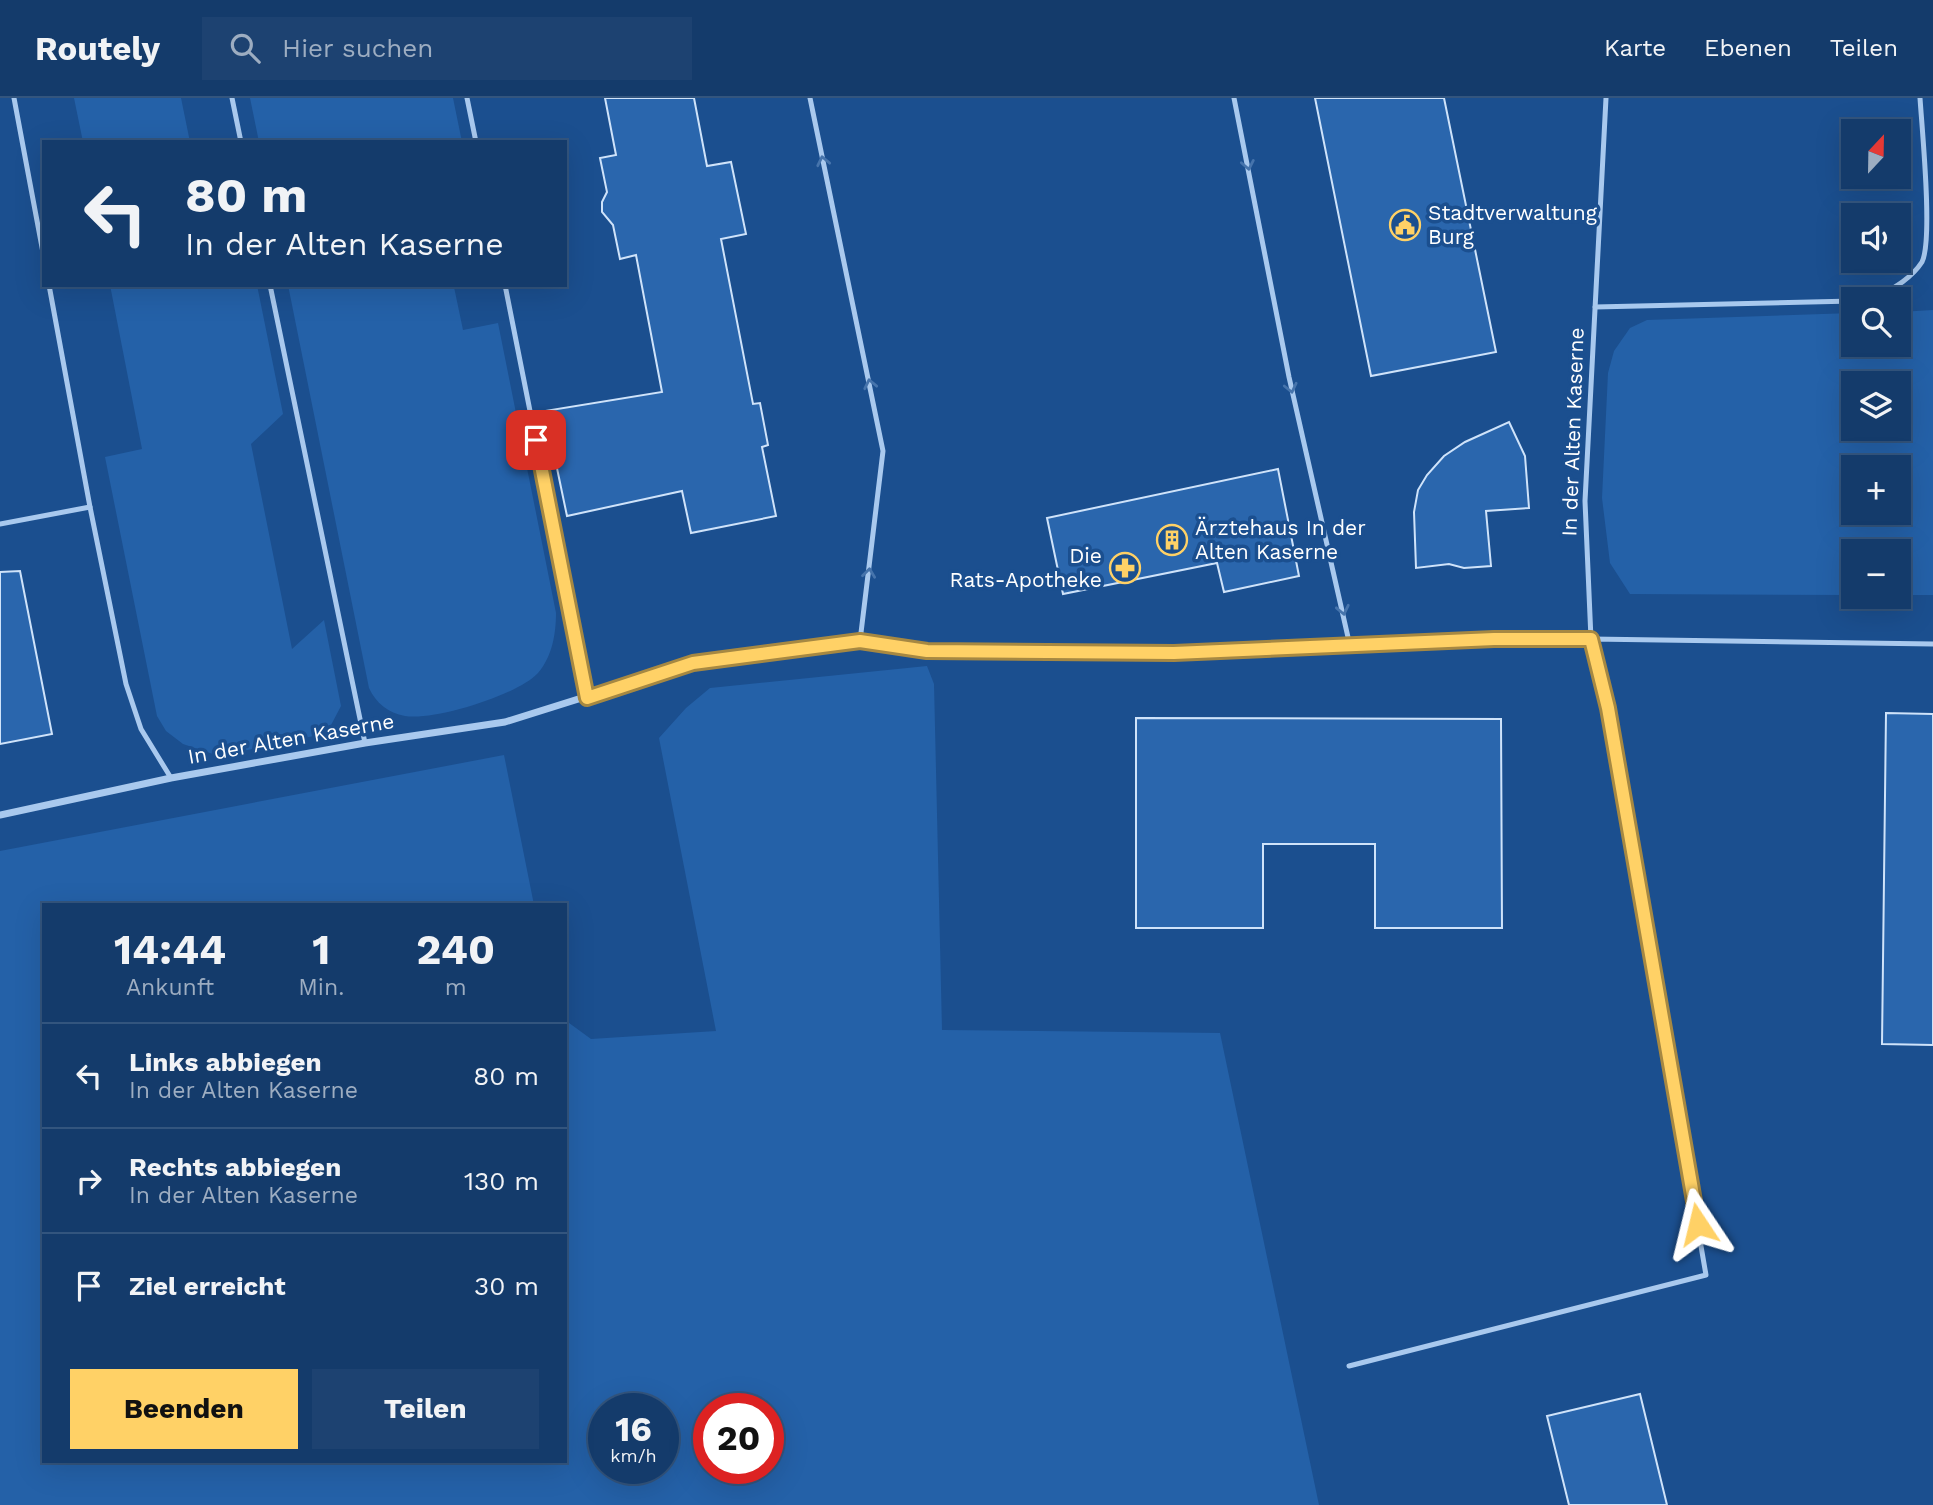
<!DOCTYPE html>
<html lang="de">
<meta charset="utf-8">
<style>
body{margin:0;font-family:"Work Sans",sans-serif;background:#1d4271;color:#f1f3f6;height:100vh;display:flex;flex-direction:column;font-size:26px;white-space:nowrap}
*{box-sizing:border-box;margin:0}
p{font-size:23px;color:#9dadc1}
.icon{flex:none;width:38px;height:38px;fill:none;stroke:currentColor;stroke-width:2;stroke-linecap:round;stroke-linejoin:round}
.map{position:relative;flex:1;overflow:hidden}
.details{position:absolute;left:42px;top:805px;width:525px;height:560px;display:flex;flex-direction:column;background:#143b6b;border-radius:0px;box-shadow:0 7px 28px #0002,0 0 0 2px #33557e}
.details>*{flex:none}
.top-card{position:absolute;left:42px;top:42px;width:525px;height:147px;border-radius:0px;box-shadow:0 7px 28px #0002,0 0 0 2px #33557e;background:#143b6b;color:#f1f3f6;overflow:hidden}
.needle{width:46px;rotate:22deg}
.controls{position:absolute;left:1841px;top:21px;display:grid;gap:14px}
.controls a{display:grid;place-items:center;width:70px;height:70px;border-radius:0px;background:#143b6b;box-shadow:0 7px 28px #0002,0 0 0 2px #33557e;font-size:35px}
.speed{position:absolute;left:588px;top:1295px;display:flex;gap:14px;font-size:35px;font-weight:700;text-align:center}
.speed>*{display:grid;place-content:center;width:91px;height:91px;border-radius:50%;background:#143b6b;box-shadow:0 7px 28px #0002,0 0 0 2px #33557e;line-height:1}
.speed small{font-size:18px;font-weight:400}
.speed .limit{border:10px solid #d22;background:#fff;color:#111}
.pin{position:absolute;display:grid;place-items:center;width:60px;height:60px;color:#fff;margin:-30px;border-radius:14px;box-shadow:0 4px 10px #0006}
.me{position:absolute;width:77px;margin:-38px;rotate:350deg;stroke-linejoin:round;filter:drop-shadow(0 0 5px #0008)}
.turn{display:flex;align-items:center;gap:24px;height:147px;padding:0 28px;font-size:32px}
.turn .icon{width:91px;height:91px;stroke-width:2.5}
.turn b{display:block;font-size:49px;line-height:60px}
.eta{display:flex;justify-content:space-evenly;align-items:center;height:119px;text-align:center}
.eta b{font-size:42px;font-weight:700;line-height:49px}
.button{display:flex;gap:14px;margin-top:auto;padding:14px 28px}
.button a{flex:1;height:80px;border-radius:0px;background:#ffd166;color:#111;font-size:28px;font-weight:700;line-height:80px;text-align:center}
.button a+a{background:#1d4271;color:#f1f3f6}
ul{padding:0;list-style:none}
li{display:flex;align-items:center;gap:21px;height:105px;padding:0 28px;border-top:2px solid #33557e}
li div{flex:1}
li b{display:block;font-size:26px}
li em{font-style:normal}
header{display:flex;align-items:center;gap:42px;box-sizing:border-box;height:98px;padding:0 35px;background:#143b6b;border-bottom:2px solid #33557e}
header strong{font-size:33px}
nav{display:flex;gap:38px;margin-inline-start:auto;font-size:24px}
.search{width:490px;height:63px;background:#1d4271;display:flex;align-items:center;gap:18px;box-sizing:border-box;padding:0 24px;border-radius:0px;color:#9dadc1;font-size:26px}
.map>svg:first-child{display:block}
</style>
<header>
<strong>Routely</strong>
<div class="search"><svg class="icon" aria-label="search" viewBox="0 0 24 24"><circle cx="10" cy="10" r="6"/><path d="M15 15l6 6"/></svg>Hier suchen</div>
<nav><a>Karte</a><a>Ebenen</a><a>Teilen</a></nav>
</header>
<div class="map">
<svg width="1933" height="1407" viewBox="0 0 1933 1407">
<rect width="100%" height="100%" fill="#1b4f8f"/>
<g fill="#2461a8" fill-rule="evenodd">
<polygon points="74,0 181,0 190,44 83,44"/>
<polygon points="250,0 453,0 462,44 259,44"/>
<polygon points="110,187 257,187 283,316 251,346 292,551 324,522 341,608 330,629 323,636 219,658 183,646 166,633 157,618 105,359 142,351"/>
<path d="M288 187H460L454 189 463 232 498 225 556 515C556 536 552 559 538 575 518 597 434 623 405 618 388 615 376 605 369 590Z"/>
<path d="M1933 212V497H1899V453H1853V497L1630 496 1610 465 1602 400 1608 275 1614 253 1630 230 1647 222 1853 215V247H1899V214ZM1899 285V331H1853V285ZM1853 369H1899V415H1853Z"/>
<path d="M927 568 934 586 942 932 1220 935 1319 1407H0V753L504 657 534 807H44V1363H565V922L591 941 716 933 659 640 686 610 710 590ZM604 1311H663V1370H604ZM709 1311H768V1370H709Z"/>
</g>
<g fill="#2a66ad" stroke="#cfe3fa" stroke-width="2">
<polygon points="605,0 694,0 707,68 731,64 746,136 721,141 753,306 760,305 768,347 762,349 776,418 691,435 682,393 567,418 545,313 662,294 636,157 620,161 613,127 602,114 602,104 607,94 600,60 616,57"/>
<polygon points="1315,0 1444,0 1496,254 1371,278"/>
<polygon points="1509,324 1525,358 1529,410 1486,413 1491,468 1464,470 1449,466 1416,470 1414,414 1418,392 1427,377 1444,358 1465,344"/>
<polygon points="1278,371 1299,478 1224,494 1217,465 1063,496 1047,420"/>
<polygon points="20,473 52,636 0,646 0,474"/>
<polygon points="1886,615 1933,616 1933,947 1882,946"/>
<polygon points="1136,620 1501,621 1502,830 1375,830 1375,746 1263,746 1263,830 1136,830"/>
<polygon points="1640,1296 1667,1407 1569,1407 1547,1318"/>
</g>
<g fill="none" stroke-linecap="round" stroke-linejoin="round">
<g stroke="#a9c9ee" stroke-width="5">
<polyline points="14,0 44,160"/>
<polyline points="232,0 241,44"/>
<polyline points="467,0 476,44"/>
<polyline points="810,0 883,353 860,543"/>
<polyline points="1234,0 1289,279 1350,548"/>
<polyline points="49,187 90,409 126,586 141,631 171,680"/>
<polyline points="270,187 365,645"/>
<polyline points="505,187 587,600"/>
<path d="M1875 201C1892 191 1911 181 1922 164 1933 142 1922 31 1920 0"/>
<polyline points="1595,209 1853,203"/>
<polyline points="0,426 90,409"/>
<polyline points="1447,543 1591,541 1585,403 1606,0"/>
<polyline points="1349,1268 1706,1177 1608,610 1591,541 1933,546"/>
</g>
<polyline stroke="#a9c9ee" stroke-width="7" points="0,717 171,680 365,645 505,624 693,565 860,543 927,553 1174,555 1447,543"/>
</g>
<defs><path id="oneway-chevron" d="M-2-3.5L2.5 0L-2 3.5" fill="none" stroke-width="1.6" stroke-linecap="round" stroke-linejoin="round" transform="scale(1.75)"/></defs>
<g stroke="#4674ac">
<use href="#oneway-chevron" transform="translate(823 63) rotate(-102)"/>
<use href="#oneway-chevron" transform="translate(1248 67) rotate(79)"/>
<use href="#oneway-chevron" transform="translate(870 286) rotate(-102)"/>
<use href="#oneway-chevron" transform="translate(1291 290) rotate(77)"/>
<use href="#oneway-chevron" transform="translate(869 475) rotate(-83)"/>
<use href="#oneway-chevron" transform="translate(1343 512) rotate(78)"/>
</g>
<g fill="none" stroke-linecap="round" stroke-linejoin="round">
<g stroke="#a68842" stroke-width="18">
<polyline id="route" points="536,342 587,600 693,565 860,543 927,553 1174,555 1494,541 1591,541 1608,610 1698,1126"/>
</g>
<use href="#route" stroke="#ffd166" stroke-width="12"/>
</g>
<defs>
<g id="civic-ring" transform="scale(1.575)"><circle r="9.5" fill="#1b4f8f" stroke="#ffd166" stroke-width="1.5"/><path d="M-.6-6.5H3V-4.5H.6V-3L4-1V1h2V6H-6V1h2V-1L-.6-3ZM-1.2 2.5V6h2.4V2.5Z" fill="#ffd166"/></g>
<g id="building-ring" transform="scale(1.575)"><circle r="9.5" fill="#1b4f8f" stroke="#ffd166" stroke-width="1.5"/><path d="M-4-6H4V6H1V3H-1V6H-4ZM-2.5-4.3h1.7v1.8h-1.7ZM.8-4.3h1.7v1.8H.8ZM-2.5-1h1.7V.8h-1.7ZM.8-1h1.7V.8H.8Z" fill="#ffd166"/></g>
<g id="pharmacy-ring" transform="scale(1.575)"><circle r="9.5" fill="#1b4f8f" stroke="#ffd166" stroke-width="1.5"/><path d="M-2-6h4v4h4v4h-4v4h-4v-4h-4v-4h4Z" fill="#ffd166"/></g>
</defs>
<g fill-rule="evenodd">
<use href="#civic-ring" x="1405" y="127"/>
<use href="#building-ring" x="1172" y="442"/>
<use href="#pharmacy-ring" x="1125" y="470"/>
</g>
<g text-anchor="middle" stroke-width="7" stroke-linejoin="round" paint-order="stroke">
<g font-size="21" fill="#fff" stroke="#1b4f8f" text-anchor="start">
<text x="1428" y="122">Stadtverwaltung<tspan x="1428" dy="24">Burg</tspan></text>
<text x="1195" y="437">Ärztehaus In der<tspan x="1195" dy="24">Alten Kaserne</tspan></text>
<text x="1102" y="465" text-anchor="end">Die<tspan x="1102" dy="24">Rats-Apotheke</tspan></text>
</g>
<g font-size="21" fill="#fff" stroke="#1b4f8f">
<text transform="translate(1573 334) rotate(-88)" y="7">In der Alten Kaserne</text>
<text transform="translate(291 641) rotate(-10)" y="7">In der Alten Kaserne</text>
</g>
</g>
</svg>
<div class="controls">
<a><svg class="needle" viewBox="-14 -14 28 28"><path d="M0-13l5 13h-10z" fill="#e53935"/><path d="M0 13l5-13h-10z" fill="#9dadc1"/></svg></a>
<a><svg class="icon" aria-label="sound" viewBox="0 0 24 24"><path d="M4 9h4l5-4v14l-5-4H4zM17 9q2 3 0 6"/></svg></a>
<a><svg class="icon" aria-label="search" viewBox="0 0 24 24"><circle cx="10" cy="10" r="6"/><path d="M15 15l6 6"/></svg></a>
<a><svg class="icon" aria-label="layers" viewBox="0 0 24 24"><path d="M12 4l9 5-9 5-9-5zM3 14l9 5 9-5"/></svg></a>
<a>+</a>
<a>−</a>
</div>
<div class="speed"><div>16<small>km/h</small></div><div class="limit">20</div></div>
<div class="pin" style="left:536px;top:342px;background:#d93025"><svg class="icon" aria-label="arrive" viewBox="0 0 24 24"><path d="M6 21V4h12l-3 4 3 4H6"/></svg></div>
<svg class="me" style="left:1698px;top:1126px" viewBox="-20 -20 40 40"><path d="M0-17L14 15 0 8-14 15z" fill="#ffd166" stroke="#fff" stroke-width="4"/></svg>
<div class="top-card">
<div class="turn"><svg class="icon" aria-label="left" viewBox="0 0 24 24"><path d="M17 20v-9H6M10 6l-5 5 5 5"/></svg><div><b>80 m</b>In der Alten Kaserne</div></div>
</div>
<section class="details">
<div class="eta">
<div><b>14:44</b><p>Ankunft</p></div>
<div><b>1</b><p>Min.</p></div>
<div><b>240</b><p>m</p></div>
</div>
<ul>
<li><svg class="icon" aria-label="left" viewBox="0 0 24 24"><path d="M17 20v-9H6M10 6l-5 5 5 5"/></svg><div><b>Links abbiegen</b><p>In der Alten Kaserne</p></div><em>80 m</em></li>
<li><svg class="icon" aria-label="right" viewBox="0 0 24 24"><path d="M7 20v-9h11M14 6l5 5-5 5"/></svg><div><b>Rechts abbiegen</b><p>In der Alten Kaserne</p></div><em>130 m</em></li>
<li><svg class="icon" aria-label="arrive" viewBox="0 0 24 24"><path d="M6 21V4h12l-3 4 3 4H6"/></svg><div><b>Ziel erreicht</b></div><em>30 m</em></li>
</ul>
<div class="button"><a>Beenden</a><a>Teilen</a></div>
</section>
</div>
